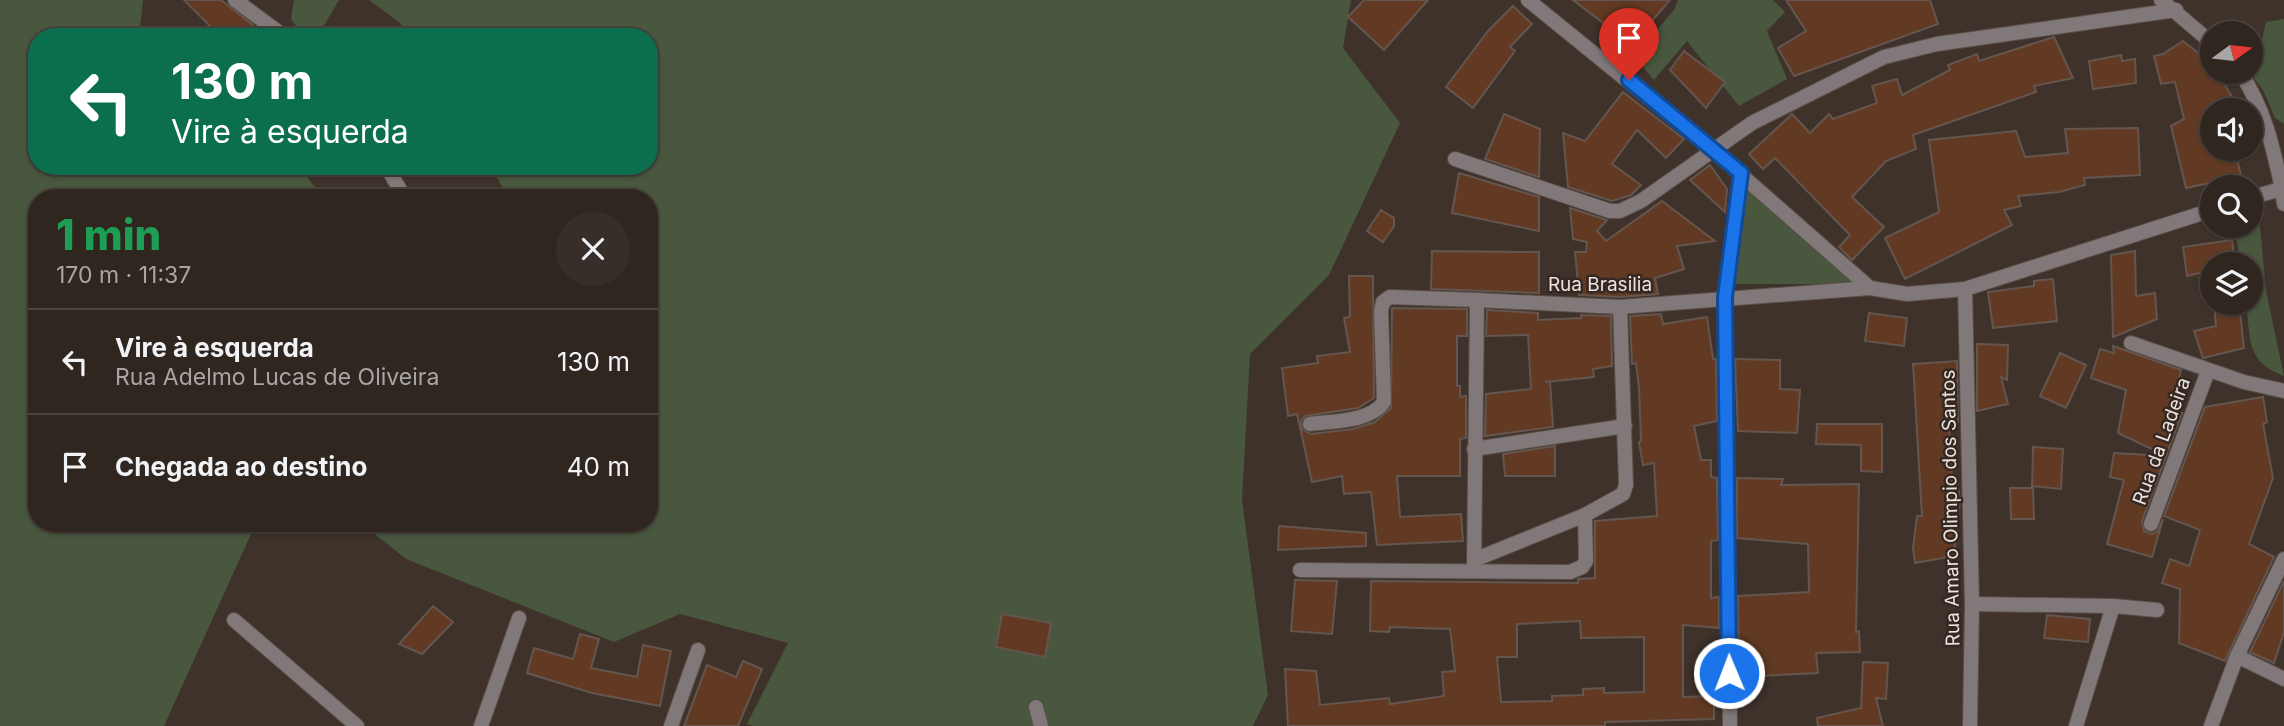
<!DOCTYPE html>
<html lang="pt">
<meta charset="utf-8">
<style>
body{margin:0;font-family:Inter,sans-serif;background:#372e29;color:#f1f3f6;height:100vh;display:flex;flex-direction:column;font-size:26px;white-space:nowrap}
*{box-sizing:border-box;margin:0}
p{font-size:23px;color:#a7a5a5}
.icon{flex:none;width:38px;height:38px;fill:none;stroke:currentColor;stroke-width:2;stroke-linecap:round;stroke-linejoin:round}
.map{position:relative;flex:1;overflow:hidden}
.details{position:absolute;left:28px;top:189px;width:630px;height:343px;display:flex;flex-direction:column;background:#2f2620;border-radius:28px;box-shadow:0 2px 5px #0004,0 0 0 2px #4a433e}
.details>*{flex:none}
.hud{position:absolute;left:28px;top:28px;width:630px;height:147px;border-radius:28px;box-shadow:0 2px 5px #0004,0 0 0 2px #4a433e;background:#0b6e4f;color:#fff;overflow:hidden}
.needle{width:46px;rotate:75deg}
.buttons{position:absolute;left:2200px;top:21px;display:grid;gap:14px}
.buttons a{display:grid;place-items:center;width:63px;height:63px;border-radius:50%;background:#2f2620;box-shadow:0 2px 5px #0004,0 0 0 2px #4a433e;font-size:35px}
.pin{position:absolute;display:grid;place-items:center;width:60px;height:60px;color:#fff;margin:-72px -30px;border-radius:50% 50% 50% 0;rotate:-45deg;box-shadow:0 0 7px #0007}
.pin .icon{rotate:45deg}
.me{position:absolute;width:77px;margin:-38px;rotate:359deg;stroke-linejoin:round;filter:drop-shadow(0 0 5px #0008)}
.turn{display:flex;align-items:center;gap:24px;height:147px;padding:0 28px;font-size:32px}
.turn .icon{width:91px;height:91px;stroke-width:2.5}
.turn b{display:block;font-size:49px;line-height:60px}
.round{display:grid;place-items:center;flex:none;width:74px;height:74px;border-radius:37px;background:#372e29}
.head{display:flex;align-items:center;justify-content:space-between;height:119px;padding:0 28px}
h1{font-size:42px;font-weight:800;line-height:52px;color:#1e9e55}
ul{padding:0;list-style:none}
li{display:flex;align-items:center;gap:21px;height:105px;padding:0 28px;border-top:2px solid #4a433e}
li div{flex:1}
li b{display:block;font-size:26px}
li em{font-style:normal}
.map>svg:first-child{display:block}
</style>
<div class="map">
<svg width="2284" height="726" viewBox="0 0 2284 726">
<rect width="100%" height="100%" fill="#3f322b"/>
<g fill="#48573e">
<polygon points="0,0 143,0 139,37 37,37 37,166 299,166 323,198 37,198 37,523 256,523 164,726 0,726"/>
<polygon points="294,0 339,0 317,37 304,37 291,19"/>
<polygon points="369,0 1351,0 1343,48 1400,123 1329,275 1250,354 1242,500 1268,695 1253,726 753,726 747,724 788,643 680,614 614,642 406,559 361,523 649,523 649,198 509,198 490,166 649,166 649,37 409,37 400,23"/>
<polygon points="1678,0 1773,0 1785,12 1767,31 1787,79 1739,106 1687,41 1654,80 1634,57 1674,10"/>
<polygon points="2284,19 2284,124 2275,118 2263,90 2249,72 2251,57 2260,49 2266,22"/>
<polygon points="1742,178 1863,284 1728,284"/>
<path d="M2258 205 2266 291 2284 376C2245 361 2251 339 2246 303H2250V264H2241L2234 226H2250L2251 206Z"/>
</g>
<g fill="#623a23" stroke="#64564f" stroke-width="2" fill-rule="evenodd">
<polygon points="184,0 221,0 253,25 244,37 221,37"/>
<polygon points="1364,0 1428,0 1384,50 1348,17"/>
<polygon points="1573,0 1670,0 1625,52 1602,32 1607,26"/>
<polygon points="1786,0 1930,0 1938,24 1794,76 1778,48 1806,31"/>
<polygon points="1513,6 1532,24 1510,47 1515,51 1473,108 1446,87 1488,31"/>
<polygon points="2054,37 2073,78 2034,86 2036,92 1913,135 1916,149 1886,161 1852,197 1884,227 1852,260 1839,247 1850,235 1775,158 1763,169 1749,154 1792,114 1810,133 1829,114 1833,119 1877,103 1872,86 1897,79 1902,95 1950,70 1948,65 1977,54 1979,61"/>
<polygon points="2183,41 2212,64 2212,72 2217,72 2240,110 2212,110 2212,149 2235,149 2241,176 2186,188 2171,126 2184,119 2175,82 2161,84 2154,56 2163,54"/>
<polygon points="1684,51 1725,82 1706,108 1670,70"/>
<polygon points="2121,55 2122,61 2135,59 2136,83 2093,89 2089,61"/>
<polygon points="1623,92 1684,139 1666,158 1637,130 1612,164 1641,185 1631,195 1612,201 1568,187 1563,133 1585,141"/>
<polygon points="1504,114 1540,129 1539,177 1485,159"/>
<polygon points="2138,128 2140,175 2084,178 2085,185 2059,192 2018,196 2021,206 2004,210 2012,225 1905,279 1885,238 1939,212 1929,140 2016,131 2025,157 2068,153 2065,129"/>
<polygon points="1710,165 1727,189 1725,212 1690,180"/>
<polygon points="1459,173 1539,197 1539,231 1452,213"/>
<polygon points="1662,201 1715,241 1677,246 1684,269 1655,278 1658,294 1620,297 1579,295 1575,252 1586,252 1587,242 1573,239 1570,208 1607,220 1597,231 1606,241"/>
<polygon points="1381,210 1394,218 1394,226 1383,242 1367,231"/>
<polygon points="2232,240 2235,264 2212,264 2212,270 2187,276 2183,247"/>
<polygon points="1432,251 1539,252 1539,293 1431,289"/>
<polygon points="2135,251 2136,296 2155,293 2157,319 2113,337 2111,255"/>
<polygon points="1349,276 1373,276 1374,398 1358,408 1305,416 1301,421 1302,429 1311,434 1353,429 1375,422 1391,408 1392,308 1467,309 1467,336 1457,336 1457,386 1460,386 1460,397 1466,396 1466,438 1460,439 1460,476 1397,476 1400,517 1461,514 1463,541 1377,545 1371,492 1344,494 1342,476 1312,482 1297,414 1288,416 1282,368 1318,363 1317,356 1350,352 1344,318 1350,317"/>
<polygon points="2053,279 2057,321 1993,328 1988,292 2034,286 2034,281"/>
<polygon points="2214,303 2239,303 2244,348 2203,358 2194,331 2216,326"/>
<polygon points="1487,310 1538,313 1538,320 1581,318 1581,315 1611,316 1612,366 1593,369 1594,377 1545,382 1550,381 1553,427 1485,436 1486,394 1531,389 1528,335 1486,336"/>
<polygon points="1869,313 1907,318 1904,346 1865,341"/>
<path d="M1661 314 1663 324 1707 317 1713 359H1716L1717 421 1694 426 1701 460H1711V477L1717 478 1718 540 1711 541V598L1719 597V628L1683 625V697L1714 696V719L1605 722V726H1288L1285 669 1316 671 1320 705 1389 698 1390 704 1444 696 1442 672 1455 671 1450 629 1390 627 1389 632 1370 631 1371 581 1578 583V579L1595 578V521L1657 516 1654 463 1643 465 1639 442 1641 441 1639 388 1636 363 1632 364 1630 316ZM1580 621 1581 638 1644 637V692L1604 693V688L1583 689V695L1552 696V701L1501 702 1497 657H1517V624Z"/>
<polygon points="1977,344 2008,345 2007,380 2001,377 2008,404 1977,411"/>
<polygon points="2113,346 2181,370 2171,415 2182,413 2166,456 2118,433 2126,390 2091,378 2100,349 2114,353"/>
<polygon points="2060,353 2086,365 2066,408 2040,396"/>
<polygon points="1735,359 1780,360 1780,389 1800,390 1797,433 1738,431"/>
<polygon points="1957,361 1958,422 1949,422 1952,481 1957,480 1960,499 1954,556 1915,563 1913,548 1917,516 1922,516 1913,364"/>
<polygon points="2263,397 2267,422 2263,424 2273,478 2249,544 2274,557 2225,661 2179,643 2180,589 2162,583 2170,559 2189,566 2200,530 2164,516 2205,407"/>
<polygon points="1817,424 1882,424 1882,472 1861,471 1861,445 1816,444"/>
<polygon points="1555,446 1555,476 1505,476 1503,454"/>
<polygon points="2033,447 2063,449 2061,489 2032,486"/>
<polygon points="2114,453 2166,456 2142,521 2144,531 2152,534 2158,531 2163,519 2152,557 2107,544 2124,480 2110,477"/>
<polygon points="1737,478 1783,479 1781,485 1859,484 1856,632 1859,631 1860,652 1816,653 1818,673 1739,677 1738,596 1809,592 1808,544 1737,538"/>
<polygon points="2010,488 2033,488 2034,519 2011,519"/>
<polygon points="1279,526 1366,533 1366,546 1278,550"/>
<polygon points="1295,580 1337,581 1332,634 1291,631"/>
<polygon points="2284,581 2284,632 2274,663 2250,652"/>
<polygon points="433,606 453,622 422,654 399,644"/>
<polygon points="1002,614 1051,623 1045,657 996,647"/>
<polygon points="2047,615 2090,619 2088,642 2044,638"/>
<polygon points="580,634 599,639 591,668 637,677 643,645 671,651 660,706 592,693 527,673 534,648 573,659"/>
<polygon points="743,661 762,669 738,726 684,726 707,665 736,677"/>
<polygon points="1863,662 1888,663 1886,699 1876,698 1883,726 1818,726 1817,718 1861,708"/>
</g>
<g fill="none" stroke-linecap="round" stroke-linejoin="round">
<g stroke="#5b4e48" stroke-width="16">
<path id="service" d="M1310 424C1333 421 1370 422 1384 402L1381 311 1383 302 1390 297 1477 300"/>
</g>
<g stroke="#5b4e48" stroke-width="16">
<g id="minor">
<polyline points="235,0 285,37"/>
<polyline points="2161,0 2212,43"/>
<path d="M2240 72C2264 108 2273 146 2282 189"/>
<polyline points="1455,159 1610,211 1620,211 1641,201 1752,123 1884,57 1937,44 2176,10"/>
<polyline points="386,166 405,198"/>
<polyline points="1965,289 1972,604 1970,726"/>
<polyline points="2131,343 2244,382 2284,391"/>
<polyline points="1474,449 1625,426"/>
<polyline points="2151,524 2208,371"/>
<polyline points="1474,560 1585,515 1623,494 1626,485 1620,307"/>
<polyline points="1300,570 1570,572 1582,567 1586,561 1585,515"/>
<polyline points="1474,571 1477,300 1620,307 1870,288"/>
<polyline points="1972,604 2113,606 2157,610"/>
<polyline points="234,620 357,726"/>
<polyline points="2237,656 2284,679"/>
<polyline points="1036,707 1041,726"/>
<polyline points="481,726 519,618"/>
<polyline points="671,726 698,650"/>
<polyline points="1730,726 1725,297 1741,173"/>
<polyline points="2076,726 2113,606"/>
<polyline points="2211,726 2237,656 2284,559"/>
</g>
</g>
<g stroke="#5b4e48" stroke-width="16">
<g id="tertiary">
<polyline points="1528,0 1714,151 1870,288 1907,294 1965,289 2212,210"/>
<polyline points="2282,189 2284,204"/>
<polyline points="2250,198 2284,188"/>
</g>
</g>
<use href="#service" stroke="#807879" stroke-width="14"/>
<use href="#minor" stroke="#807879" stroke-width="14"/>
<use href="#tertiary" stroke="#807879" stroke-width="14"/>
</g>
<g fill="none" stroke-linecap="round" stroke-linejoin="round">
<g stroke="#114b97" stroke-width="18">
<polyline id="route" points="1629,80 1741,173 1725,297 1729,673"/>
</g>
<use href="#route" stroke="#1a73e8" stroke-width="12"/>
</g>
<g text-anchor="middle" stroke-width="5" stroke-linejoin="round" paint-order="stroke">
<g font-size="19" fill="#ece3df" stroke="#352822">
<text x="1600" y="291">Rua Brasilia</text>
<text transform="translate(2161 441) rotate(-70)" y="7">Rua da Ladeira</text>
<text transform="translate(1950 508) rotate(-91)" y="7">Rua Amaro Olimpio dos Santos</text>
</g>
</g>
</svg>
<div class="buttons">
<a><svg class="needle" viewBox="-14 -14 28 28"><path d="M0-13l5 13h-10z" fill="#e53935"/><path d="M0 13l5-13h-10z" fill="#a7a5a5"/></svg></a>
<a><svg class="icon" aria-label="sound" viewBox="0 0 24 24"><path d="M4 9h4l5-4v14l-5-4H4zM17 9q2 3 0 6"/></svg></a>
<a><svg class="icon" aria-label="search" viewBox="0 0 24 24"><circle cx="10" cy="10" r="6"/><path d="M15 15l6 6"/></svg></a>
<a><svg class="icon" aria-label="layers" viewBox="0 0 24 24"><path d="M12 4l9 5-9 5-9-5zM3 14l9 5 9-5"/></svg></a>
</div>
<div class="pin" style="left:1629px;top:80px;background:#d93025"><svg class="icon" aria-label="arrive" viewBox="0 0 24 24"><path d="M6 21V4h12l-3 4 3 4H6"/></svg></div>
<svg class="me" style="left:1729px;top:673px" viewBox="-20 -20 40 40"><circle r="17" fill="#1a73e8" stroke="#fff" stroke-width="3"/><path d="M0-11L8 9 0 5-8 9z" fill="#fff"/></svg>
<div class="hud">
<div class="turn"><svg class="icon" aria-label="left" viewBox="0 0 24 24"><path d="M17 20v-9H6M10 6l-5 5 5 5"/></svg><div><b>130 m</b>Vire à esquerda</div></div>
</div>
<section class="details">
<div class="head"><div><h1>1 min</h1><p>170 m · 11:37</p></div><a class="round"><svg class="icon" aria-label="close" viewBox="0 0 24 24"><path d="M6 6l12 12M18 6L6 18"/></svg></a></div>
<ul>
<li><svg class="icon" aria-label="left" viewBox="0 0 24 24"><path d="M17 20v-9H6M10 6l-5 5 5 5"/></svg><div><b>Vire à esquerda</b><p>Rua Adelmo Lucas de Oliveira</p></div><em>130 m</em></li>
<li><svg class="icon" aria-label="arrive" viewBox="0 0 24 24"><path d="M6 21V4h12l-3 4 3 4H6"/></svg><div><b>Chegada ao destino</b></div><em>40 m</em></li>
</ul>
</section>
</div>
